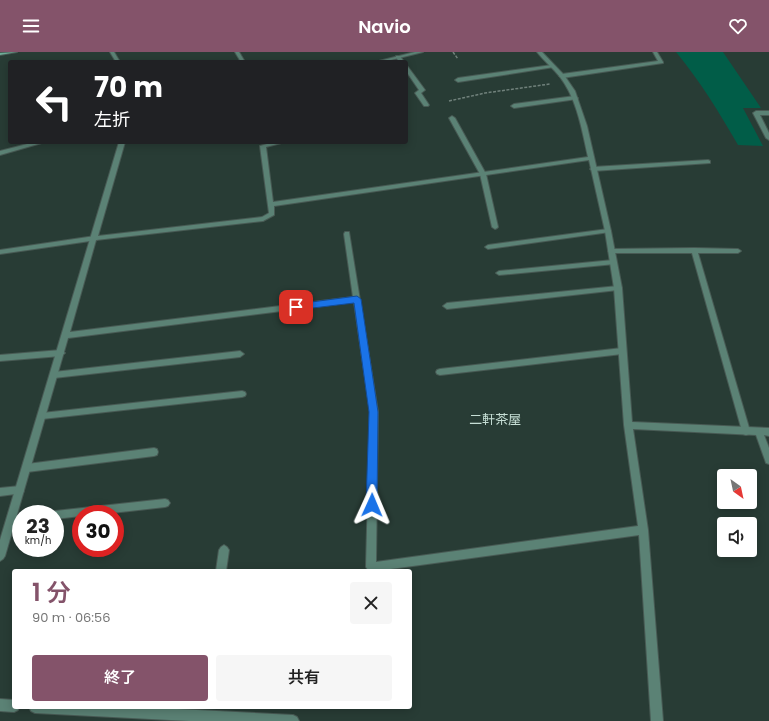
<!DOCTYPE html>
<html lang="ja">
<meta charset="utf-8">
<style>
body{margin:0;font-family:Poppins,"Noto Sans JP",sans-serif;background:#f6f6f6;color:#222;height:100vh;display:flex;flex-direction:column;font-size:15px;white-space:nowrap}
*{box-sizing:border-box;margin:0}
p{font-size:13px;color:#767676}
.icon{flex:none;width:22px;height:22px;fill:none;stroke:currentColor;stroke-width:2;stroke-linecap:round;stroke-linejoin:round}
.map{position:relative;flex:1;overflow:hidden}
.panel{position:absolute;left:12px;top:517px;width:400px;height:140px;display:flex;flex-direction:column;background:#fff;border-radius:4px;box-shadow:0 2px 10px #0003}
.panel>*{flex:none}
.guide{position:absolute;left:8px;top:8px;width:400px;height:84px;border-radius:4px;box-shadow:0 2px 10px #0003;background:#202124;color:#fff;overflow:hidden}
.needle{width:26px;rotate:147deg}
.controls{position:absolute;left:717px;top:417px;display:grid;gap:8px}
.controls a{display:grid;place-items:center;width:40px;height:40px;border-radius:4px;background:#fff;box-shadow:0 2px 10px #0003;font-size:20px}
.speed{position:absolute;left:12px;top:453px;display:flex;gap:8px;font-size:20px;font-weight:700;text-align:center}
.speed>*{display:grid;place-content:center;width:52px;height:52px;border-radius:50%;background:#fff;box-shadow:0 2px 10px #0003;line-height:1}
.speed small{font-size:10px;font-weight:400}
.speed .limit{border:6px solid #d22;background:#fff;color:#111}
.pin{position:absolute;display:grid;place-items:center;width:34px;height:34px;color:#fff;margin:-17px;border-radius:8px;box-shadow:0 2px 6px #0006}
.me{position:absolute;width:44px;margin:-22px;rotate:1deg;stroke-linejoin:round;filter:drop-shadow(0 0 3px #0008)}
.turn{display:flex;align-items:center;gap:14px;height:84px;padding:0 20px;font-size:18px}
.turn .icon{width:52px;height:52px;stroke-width:2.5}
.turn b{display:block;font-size:28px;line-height:34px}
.round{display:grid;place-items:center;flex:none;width:42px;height:42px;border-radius:4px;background:#f6f6f6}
.overview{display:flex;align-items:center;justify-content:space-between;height:68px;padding:0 20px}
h1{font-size:24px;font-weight:600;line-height:30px;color:#84536a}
.button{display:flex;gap:8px;margin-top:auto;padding:8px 20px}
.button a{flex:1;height:46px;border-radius:4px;background:#84536a;color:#fff;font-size:16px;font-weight:600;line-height:46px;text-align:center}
.button a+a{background:#f6f6f6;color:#222}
header{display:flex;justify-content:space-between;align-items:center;height:52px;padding:0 20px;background:#84536a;color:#fff;font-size:18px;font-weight:600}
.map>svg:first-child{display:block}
</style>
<header><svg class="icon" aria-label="menu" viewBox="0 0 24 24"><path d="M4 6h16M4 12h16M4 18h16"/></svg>Navio<svg class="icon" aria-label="heart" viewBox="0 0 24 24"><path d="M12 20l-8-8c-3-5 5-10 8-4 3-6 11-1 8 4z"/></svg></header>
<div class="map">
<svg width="769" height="669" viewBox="0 0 769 669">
<rect width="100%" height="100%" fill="#283c35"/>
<path fill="#015d48" d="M676 0H723L761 56H743L763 94 738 93C719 60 700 29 676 0Z"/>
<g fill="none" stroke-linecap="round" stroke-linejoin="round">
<g stroke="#485a54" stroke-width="2">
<g id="lane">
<polygon points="235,0 239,0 245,10 241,10"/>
<polygon points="653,0 657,0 663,10 663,11 562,26 559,24 562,22 658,9"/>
<polygon points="396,4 400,4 404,10 399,10 396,5"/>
<polygon points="552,13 554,13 554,15 458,30 455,28 458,26"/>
<polygon points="406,15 408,15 425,38 421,41 429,53 428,54 424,54 415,41 419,38 406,19"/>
<polygon points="575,44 578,46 577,47 514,56 511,54 514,52"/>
<polygon points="452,64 455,66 486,122 498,175 497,176 495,177 492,175 480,122 449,66"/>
<polygon points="35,90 45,90 0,103 0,99"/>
<polygon points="708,108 710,109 710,111 593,119 590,117 593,115"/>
<polygon points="608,177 611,179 610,180 488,197 485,195 488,193"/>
<polygon points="95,184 97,184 97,188 0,202 0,198"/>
<polygon points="694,196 738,197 741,199 738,201 698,201 750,379 749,382 746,383 743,382 742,379 692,201 611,201 608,199 611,197"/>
<polygon points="613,208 615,208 615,212 499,223 496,221 499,219"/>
<polygon points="618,234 622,236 618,238 447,257 443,254 447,251"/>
<polygon points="622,296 626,299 622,302 440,323 437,322 436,320 437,318 440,317"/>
<polygon points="61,298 65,301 61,304 0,309 0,303"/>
<polygon points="240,299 244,302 240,305 54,326 51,325 50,323 51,321 54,320"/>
<polygon points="242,339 245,340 246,342 245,344 242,345 42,367 39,366 38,364 39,362 42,361"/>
<polygon points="154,396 157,397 158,400 157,403 154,404 27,420 24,419 23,416 24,413 27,412"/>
<polygon points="20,434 23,435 24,438 23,441 0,444 0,436"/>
<polygon points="165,447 168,448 170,451 168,454 165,455 103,462 81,462 81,464 55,467 55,462 51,462 52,460 55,459"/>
<polygon points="21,463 21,471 12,472 9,471 7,468 9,465"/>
<polygon points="224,493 227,495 229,498 226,519 216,519 219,498 221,495"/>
</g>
</g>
<g stroke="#485a54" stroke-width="2">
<g id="street">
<polygon points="110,0 114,0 120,10 116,10"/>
<polygon points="415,0 423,0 383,10 375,10"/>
<path d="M537 0H542L564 23 575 39 587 74 611 179 622 236 632 370 769 376V384L764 383 769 396V412L766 411 765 408 756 383 633 377 648 478 663 669H651L639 483 376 519 368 518 366 515 370 360 354 250 68 286 5 504 3 507 0 509V488L119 90H125L98 184 262 165 269 161 260 94 274 90H285L266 95 273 150 588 105C582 78 577 47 560 25 553 16 544 9 537 0ZM589 108 605 179 614 236 624 373 638 474 376 510 378 360 349 180H345L344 182 353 245 70 280 96 188 263 169 274 163V154Z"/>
<polygon points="756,59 769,59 769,63 760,63 769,81 769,88 766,86 753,61"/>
<polygon points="0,647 14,648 14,655 19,655 18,658 14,660 0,659"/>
<polygon points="29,655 138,655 293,663 297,665 299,669 190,669 35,661 31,659"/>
</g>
</g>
<g stroke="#485a54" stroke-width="2">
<polygon id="secondary" points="17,0 0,3 0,1"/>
</g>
<g stroke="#70817b" stroke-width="1.5" stroke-dasharray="3 1.5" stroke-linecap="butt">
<polyline points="453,0 458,7"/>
<polyline points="449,49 485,41 550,32"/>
</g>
<use href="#lane" fill="#5b8275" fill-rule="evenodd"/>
<use href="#street" fill="#5b8275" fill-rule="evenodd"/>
<use href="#secondary" fill="#6dac97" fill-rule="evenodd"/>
</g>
<polygon fill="#1a73e8" stroke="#114b97" points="357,244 361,247 378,360 377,453 375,457 372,458 368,457 366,453 369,360 354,251 296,258 292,255 296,252"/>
<g text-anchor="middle" stroke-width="4" stroke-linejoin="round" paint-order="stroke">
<g font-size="13" fill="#c7dfd6" stroke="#283c35">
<text x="495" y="372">二軒茶屋</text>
</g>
</g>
</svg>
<div class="controls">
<a><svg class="needle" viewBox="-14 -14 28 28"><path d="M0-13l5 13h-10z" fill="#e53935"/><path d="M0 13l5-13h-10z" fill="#767676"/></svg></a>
<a><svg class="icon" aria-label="sound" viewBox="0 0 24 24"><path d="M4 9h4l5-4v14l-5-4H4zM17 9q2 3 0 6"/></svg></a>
</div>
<div class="speed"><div>23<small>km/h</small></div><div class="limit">30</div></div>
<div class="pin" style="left:296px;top:255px;background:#d93025"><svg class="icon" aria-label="arrive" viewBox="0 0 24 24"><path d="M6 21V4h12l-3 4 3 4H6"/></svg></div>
<svg class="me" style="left:372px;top:453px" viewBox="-20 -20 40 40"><path d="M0-17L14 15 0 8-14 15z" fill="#1a73e8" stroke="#fff" stroke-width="4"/></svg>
<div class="guide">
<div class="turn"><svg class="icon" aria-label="left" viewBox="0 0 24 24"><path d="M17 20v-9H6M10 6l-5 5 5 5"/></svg><div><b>70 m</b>左折</div></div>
</div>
<section class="panel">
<div class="overview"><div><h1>1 分</h1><p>90 m · 06:56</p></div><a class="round"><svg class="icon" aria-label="close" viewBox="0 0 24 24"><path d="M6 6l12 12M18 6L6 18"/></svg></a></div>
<div class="button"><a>終了</a><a>共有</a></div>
</section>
</div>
